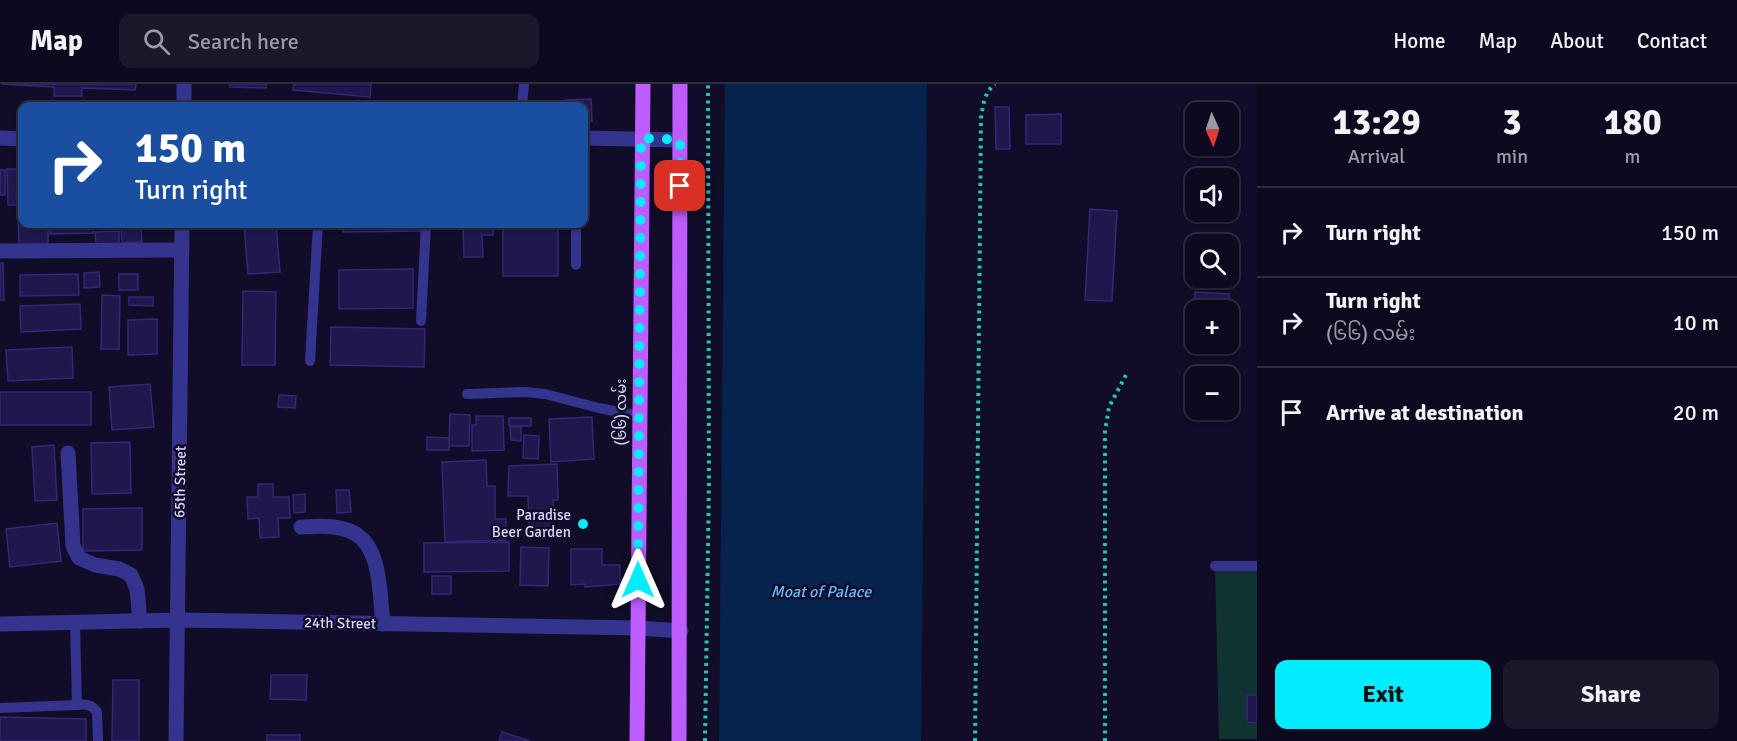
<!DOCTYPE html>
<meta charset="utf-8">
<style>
body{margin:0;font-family:Signika,"Noto Sans Myanmar",sans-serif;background:#1b182c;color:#f1f3f6;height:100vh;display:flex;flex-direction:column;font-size:22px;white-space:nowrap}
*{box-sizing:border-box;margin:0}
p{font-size:20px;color:#9a9aa4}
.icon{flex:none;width:33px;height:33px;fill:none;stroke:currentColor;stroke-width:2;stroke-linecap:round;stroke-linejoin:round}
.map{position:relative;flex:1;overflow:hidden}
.details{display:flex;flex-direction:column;background:#0d0a1f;width:480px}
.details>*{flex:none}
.banner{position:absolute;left:18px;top:18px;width:570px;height:126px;border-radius:12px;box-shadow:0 2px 4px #0004,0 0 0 2px #2d2b3d;background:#1a4fa0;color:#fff;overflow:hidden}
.needle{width:39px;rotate:177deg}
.buttons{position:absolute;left:1185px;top:18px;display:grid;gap:12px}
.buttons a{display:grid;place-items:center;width:54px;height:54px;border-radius:12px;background:#0d0a1f;box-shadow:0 2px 4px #0004,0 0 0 2px #2d2b3d;font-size:30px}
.pin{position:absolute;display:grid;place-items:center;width:51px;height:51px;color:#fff;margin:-26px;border-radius:12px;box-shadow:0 3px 9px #0006}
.me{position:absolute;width:66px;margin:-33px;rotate:0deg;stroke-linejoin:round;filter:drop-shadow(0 0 4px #0008)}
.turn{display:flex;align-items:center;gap:21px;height:126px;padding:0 18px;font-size:27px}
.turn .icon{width:78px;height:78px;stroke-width:2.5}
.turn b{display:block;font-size:42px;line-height:51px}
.eta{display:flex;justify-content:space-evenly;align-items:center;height:102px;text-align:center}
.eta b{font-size:36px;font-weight:700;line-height:42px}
.cta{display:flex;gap:12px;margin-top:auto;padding:12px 18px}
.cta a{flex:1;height:69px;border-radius:12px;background:#01ecff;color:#111;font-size:24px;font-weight:700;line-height:69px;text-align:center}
.cta a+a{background:#1b182c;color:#f1f3f6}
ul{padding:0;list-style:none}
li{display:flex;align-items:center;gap:18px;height:90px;padding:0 18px;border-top:2px solid #2d2b3d}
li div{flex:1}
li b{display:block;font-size:22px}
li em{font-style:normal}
header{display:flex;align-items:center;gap:36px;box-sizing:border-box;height:84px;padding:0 30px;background:#0d0a1f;border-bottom:2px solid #2d2b3d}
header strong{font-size:28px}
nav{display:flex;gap:33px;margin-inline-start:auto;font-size:21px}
.search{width:420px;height:54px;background:#1b182c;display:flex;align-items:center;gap:15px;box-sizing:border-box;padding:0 21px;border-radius:12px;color:#9a9aa4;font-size:22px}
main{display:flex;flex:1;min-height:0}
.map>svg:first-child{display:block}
</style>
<header>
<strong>Map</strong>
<div class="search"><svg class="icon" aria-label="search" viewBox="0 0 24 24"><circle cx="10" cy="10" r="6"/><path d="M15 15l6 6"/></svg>Search here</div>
<nav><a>Home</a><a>Map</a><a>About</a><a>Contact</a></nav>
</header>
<main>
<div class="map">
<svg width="1257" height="657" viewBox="0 0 1257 657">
<rect width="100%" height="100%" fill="#110d29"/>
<polygon fill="#0f3331" points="1215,482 1257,482 1257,655 1219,655"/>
<polygon fill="#06234e" points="725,0 927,0 921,657 719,657"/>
<g fill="#20174c" stroke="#35267a" stroke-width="1.5">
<polygon points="1,0 136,0 135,6 82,4 82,12 54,12 54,3"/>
<polygon points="230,0 266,0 266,4 230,3"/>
<polygon points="294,0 371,0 370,13 293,6"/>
<polygon points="591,15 592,37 584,37 584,22 565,22 565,16"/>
<polygon points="995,23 1009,23 1010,65 996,65"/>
<polygon points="1061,30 1061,60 1026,60 1026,31"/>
<polygon points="7,85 22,85 22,121 8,121"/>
<rect x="0" y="86" width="5" height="25"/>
<polygon points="1228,101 1238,101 1237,117 1228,117"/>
<polygon points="1090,125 1117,127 1112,217 1085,216"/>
<polygon points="18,129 22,129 22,140 48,140 48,161 19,161"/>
<polygon points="50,140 93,140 93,149 50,150"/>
<polygon points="121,140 141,140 142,158 122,159"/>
<polygon points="244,140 276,140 280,188 248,190"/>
<polygon points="343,140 422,140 422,147 343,148"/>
<polygon points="463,140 493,140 493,151 482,151 483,173 464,173"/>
<rect x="503" y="140" width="55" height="52"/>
<polygon points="119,147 119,159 96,161 95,148"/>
<polygon points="0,179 3,179 4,216 0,216"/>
<polygon points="413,185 413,224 339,225 339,186"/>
<polygon points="99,188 100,203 84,204 84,189"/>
<polygon points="78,190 79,211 20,212 20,191"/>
<rect x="119" y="190" width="19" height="16"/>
<polygon points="243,207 276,208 275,281 242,281"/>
<polygon points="1195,208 1229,210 1228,226 1196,226 1196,230 1194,230"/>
<polygon points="102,211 120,212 119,265 101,265"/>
<polygon points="129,213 153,213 153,222 129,221"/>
<polygon points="80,220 81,245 21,248 20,222"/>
<polygon points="157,235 157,270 128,271 128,236"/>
<polygon points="331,243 425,245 424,283 330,281"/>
<polygon points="72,263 73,294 8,297 6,266"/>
<polygon points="150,300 154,343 112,346 109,303"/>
<rect x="0" y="308" width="91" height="33"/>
<polygon points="279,311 296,312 295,324 278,323"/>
<polygon points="450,330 470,331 469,362 449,362"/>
<polygon points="476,332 503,332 504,366 472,367 472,341 476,341"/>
<polygon points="592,333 594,375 551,378 549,335"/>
<rect x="509" y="334" width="22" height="8"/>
<polygon points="510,343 521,343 521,357 511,356"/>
<polygon points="524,351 539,352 538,375 523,374"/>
<polygon points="427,353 449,354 449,366 427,366"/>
<polygon points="130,358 131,409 92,410 91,359"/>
<polygon points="54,361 57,416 35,417 32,363"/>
<polygon points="486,376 487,402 495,402 495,435 506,435 506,456 445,458 442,378"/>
<polygon points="557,380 558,416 553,416 554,445 529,446 528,412 508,412 509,382"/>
<polygon points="258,400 273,400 273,413 289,413 290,434 278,434 279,453 260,454 259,434 248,435 247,413 258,413"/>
<polygon points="336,406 349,406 351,428 337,429"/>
<polygon points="305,410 305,428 294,429 293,411"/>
<polygon points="142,424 142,466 83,467 83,425"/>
<polygon points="57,439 61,477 10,483 6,445"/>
<polygon points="509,458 509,487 424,488 424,459"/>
<polygon points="521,463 549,464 548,502 520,501"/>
<polygon points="571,465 602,465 602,481 620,481 620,500 585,503 585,500 571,501"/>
<rect x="432" y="492" width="19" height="18"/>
<polygon points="271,591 307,591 306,616 270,615"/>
<polygon points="113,596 139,596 139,657 112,657"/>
<polygon points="1247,611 1257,611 1257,639 1247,638"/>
<polygon points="0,633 86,635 86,657 0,657"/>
<polygon points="502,648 530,657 499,657"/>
<rect x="267" y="651" width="33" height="6"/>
</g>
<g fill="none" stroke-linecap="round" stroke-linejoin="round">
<g stroke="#22c6b8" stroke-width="4" stroke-dasharray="3 4.5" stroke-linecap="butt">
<polyline points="705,657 709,397 708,0"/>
<path d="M975 657 981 34C983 21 984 9 995 0"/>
<polyline points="1105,657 1105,347 1109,323 1127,289"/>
</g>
<g stroke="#34338d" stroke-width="10">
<polyline points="522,22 524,0"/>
<polyline points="576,140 576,181"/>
<polyline points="421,237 426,140"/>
<polyline points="310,277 318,140"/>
<polyline points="467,310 525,308 545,310 599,324 639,332"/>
<polyline points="1215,482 1257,482"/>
<path d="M77 621C85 620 92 620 97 628L98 657"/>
<polyline points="0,624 77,621 75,538"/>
</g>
<g stroke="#34338d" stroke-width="15">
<polyline points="184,22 184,0"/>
<polyline points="0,54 22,55"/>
<polyline points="584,54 679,56"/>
<polyline points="0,167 182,166"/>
<polyline points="68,369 73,462 79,474 95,481 119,485 131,491 137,505 140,537"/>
<path d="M301 443C320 442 346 440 361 454 381 471 380 515 383 540"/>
<polyline points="0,540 178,536 638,544 681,547"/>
<polyline points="176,657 182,140"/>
</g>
<g stroke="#be5cff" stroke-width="15">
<polyline points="637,657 643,0"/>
<polyline points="679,657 680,0"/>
</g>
</g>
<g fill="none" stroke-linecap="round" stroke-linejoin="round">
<polyline stroke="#01ecff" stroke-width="10" stroke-dasharray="0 18" points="638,496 641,54 680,56 680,102"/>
</g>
<circle fill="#01ecff" stroke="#110d29" stroke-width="2" cx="583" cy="440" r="6"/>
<g text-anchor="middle" stroke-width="5" stroke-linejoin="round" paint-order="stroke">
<g font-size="15" fill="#d8d5ff" stroke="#110d29">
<text transform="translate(621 328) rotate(-90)" y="5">(၆၆) လမ်း</text>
<text transform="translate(180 398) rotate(-89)" y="5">65th Street</text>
<text transform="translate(340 539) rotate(1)" y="5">24th Street</text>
</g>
<g font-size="15" fill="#d8d5ff" stroke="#110d29" text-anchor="end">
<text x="571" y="436">Paradise<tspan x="571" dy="17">Beer Garden</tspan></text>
</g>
<g font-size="16" font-style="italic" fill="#63baff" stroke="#110d29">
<text x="821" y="513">Moat of Palace</text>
</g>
</g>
</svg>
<div class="buttons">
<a><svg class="needle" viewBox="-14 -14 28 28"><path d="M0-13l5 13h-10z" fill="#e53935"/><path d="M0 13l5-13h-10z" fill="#9a9aa4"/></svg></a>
<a><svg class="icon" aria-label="sound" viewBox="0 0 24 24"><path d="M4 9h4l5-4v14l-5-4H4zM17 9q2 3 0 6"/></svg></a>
<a><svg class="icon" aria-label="search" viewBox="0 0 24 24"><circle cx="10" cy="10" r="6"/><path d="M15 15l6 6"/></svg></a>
<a>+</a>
<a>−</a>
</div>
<div class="pin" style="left:680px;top:102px;background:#d93025"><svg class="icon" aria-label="arrive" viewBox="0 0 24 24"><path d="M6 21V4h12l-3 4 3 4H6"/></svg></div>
<svg class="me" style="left:638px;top:496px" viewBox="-20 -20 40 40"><path d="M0-17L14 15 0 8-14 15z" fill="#01ecff" stroke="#fff" stroke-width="4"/></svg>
<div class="banner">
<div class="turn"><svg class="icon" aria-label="right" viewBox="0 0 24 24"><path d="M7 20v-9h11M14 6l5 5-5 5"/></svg><div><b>150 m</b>Turn right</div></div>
</div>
</div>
<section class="details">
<div class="eta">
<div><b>13:29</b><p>Arrival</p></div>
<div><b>3</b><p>min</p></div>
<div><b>180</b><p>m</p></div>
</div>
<ul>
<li><svg class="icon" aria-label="right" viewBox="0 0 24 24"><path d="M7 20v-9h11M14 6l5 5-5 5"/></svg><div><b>Turn right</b></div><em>150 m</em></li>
<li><svg class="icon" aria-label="right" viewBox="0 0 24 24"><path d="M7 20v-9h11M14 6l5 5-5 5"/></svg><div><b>Turn right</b><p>(၆၆) လမ်း</p></div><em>10 m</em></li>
<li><svg class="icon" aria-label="arrive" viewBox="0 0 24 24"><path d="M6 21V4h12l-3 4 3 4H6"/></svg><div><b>Arrive at destination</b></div><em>20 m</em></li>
</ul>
<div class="cta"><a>Exit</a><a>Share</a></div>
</section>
</main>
